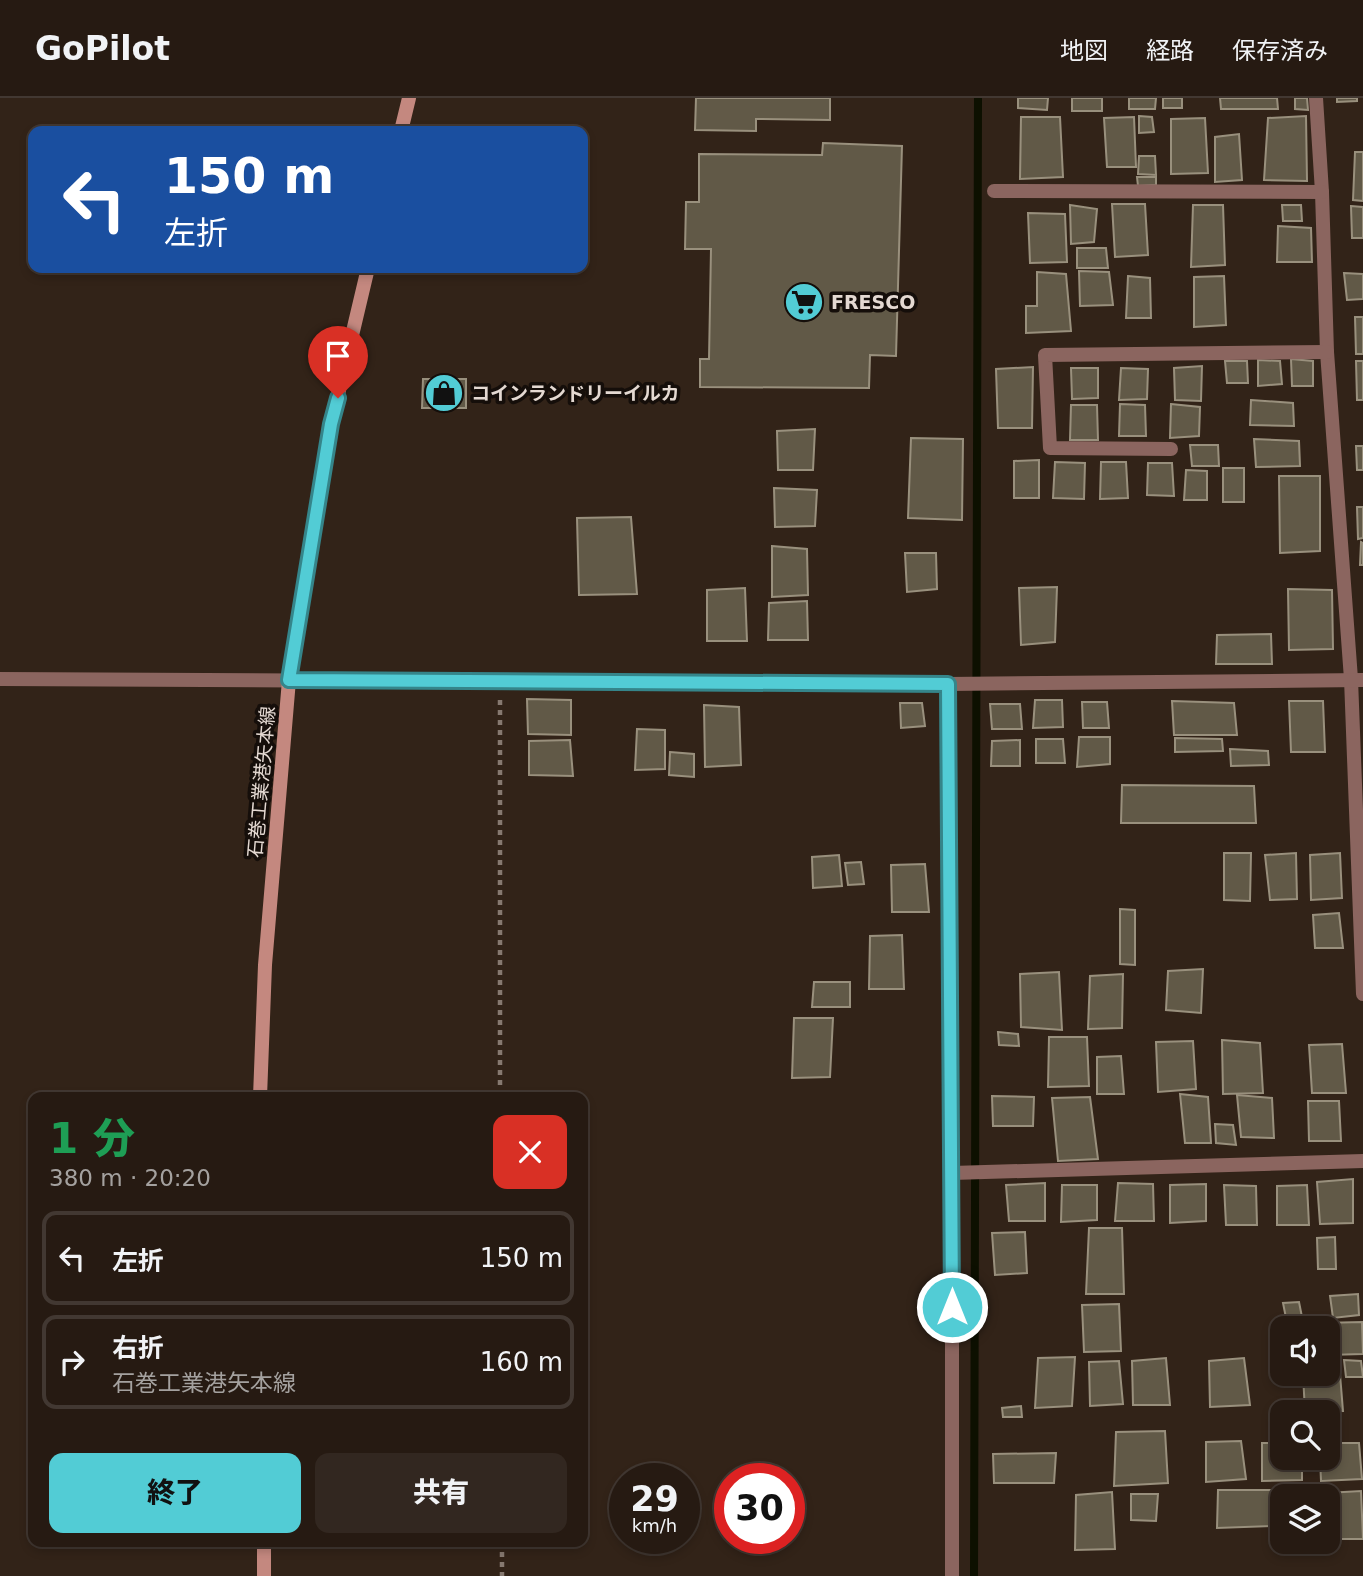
<!DOCTYPE html>
<html lang="ja">
<meta charset="utf-8">
<style>
body{margin:0;font-family:"DejaVu Sans","Noto Sans JP",sans-serif;background:#322720;color:#f1f3f6;height:100vh;display:flex;flex-direction:column;font-size:26px;white-space:nowrap}
*{box-sizing:border-box;margin:0}
p{font-size:23px;color:#a4a19f}
.icon{flex:none;width:38px;height:38px;fill:none;stroke:currentColor;stroke-width:2;stroke-linecap:round;stroke-linejoin:round}
.map{position:relative;flex:1;overflow:hidden}
.panel{position:absolute;left:28px;top:994px;width:560px;height:455px;display:flex;flex-direction:column;background:#261a12;border-radius:14px;box-shadow:0 4px 10px #0003,0 0 0 2px #423832}
.panel>*{flex:none}
.guide{position:absolute;left:28px;top:28px;width:560px;height:147px;border-radius:14px;box-shadow:0 4px 10px #0003,0 0 0 2px #423832;background:#1a4fa0;color:#fff;overflow:hidden}
.fabs{position:absolute;left:1270px;top:1218px;display:grid;gap:14px}
.fabs a{display:grid;place-items:center;width:70px;height:70px;border-radius:14px;background:#261a12;box-shadow:0 4px 10px #0003,0 0 0 2px #423832;font-size:35px}
.speed{position:absolute;left:609px;top:1365px;display:flex;gap:14px;font-size:35px;font-weight:700;text-align:center}
.speed>*{display:grid;place-content:center;width:91px;height:91px;border-radius:50%;background:#261a12;box-shadow:0 4px 10px #0003,0 0 0 2px #423832;line-height:1}
.speed small{font-size:18px;font-weight:400}
.speed .limit{border:10px solid #d22;background:#fff;color:#111}
.pin{position:absolute;display:grid;place-items:center;width:60px;height:60px;color:#fff;margin:-72px -30px;border-radius:50% 50% 50% 0;rotate:-45deg;box-shadow:0 0 7px #0007}
.pin .icon{rotate:45deg}
.me{position:absolute;width:77px;margin:-38px;rotate:0deg;stroke-linejoin:round;filter:drop-shadow(0 0 5px #0008)}
.turn{display:flex;align-items:center;gap:24px;height:147px;padding:0 21px;font-size:32px}
.turn .icon{width:91px;height:91px;stroke-width:2.5}
.turn b{display:block;font-size:49px;line-height:60px}
.round{display:grid;place-items:center;flex:none;width:74px;height:74px;border-radius:14px;background:#322720}
.summary{display:flex;align-items:center;justify-content:space-between;height:119px;padding:0 21px}
h1{font-size:42px;font-weight:800;line-height:52px;color:#1e9e55}
.action{display:flex;gap:14px;margin-top:auto;padding:14px 21px}
.action a{flex:1;height:80px;border-radius:14px;background:#52ccd5;color:#111;font-size:28px;font-weight:800;line-height:80px;text-align:center}
.action a+a{background:#322720;color:#f1f3f6}
ul{padding:0;list-style:none}
li{display:flex;align-items:center;gap:21px;height:94px;margin:0 14px 10px;padding:0 7px;border:4px solid #423832;border-radius:14px}
li div{flex:1}
li b{display:block;font-size:26px}
li em{font-style:normal}
header{display:flex;align-items:center;gap:42px;box-sizing:border-box;height:98px;padding:0 35px;background:#261a12;border-bottom:2px solid #423832}
header strong{font-size:33px}
nav{display:flex;gap:38px;margin-inline-start:auto;font-size:24px}
.map>svg:first-child{display:block}
</style>
<header>
<strong>GoPilot</strong>
<nav><a>地図</a><a>経路</a><a>保存済み</a></nav>
</header>
<div class="map">
<svg width="1363" height="1478" viewBox="0 0 1363 1478">
<rect width="100%" height="100%" fill="#322318"/>
<g fill="none" stroke-linecap="round" stroke-linejoin="round">
<polyline stroke="#0d1000" stroke-width="8" points="974,1478 978,0"/>
</g>
<g fill="#615947" stroke="#99907d" stroke-width="2">
<polygon points="696,0 830,0 830,22 756,21 756,33 695,32"/>
<polygon points="1018,0 1048,0 1047,12 1018,10"/>
<rect x="1072" y="0" width="30" height="13"/>
<polygon points="1129,0 1156,0 1155,11 1129,11"/>
<rect x="1163" y="0" width="19" height="10"/>
<polygon points="1220,0 1277,0 1278,11 1221,11"/>
<polygon points="1295,0 1307,0 1308,12 1295,11"/>
<polygon points="1337,0 1357,0 1357,3 1337,4"/>
<polygon points="1139,18 1152,19 1154,34 1139,35"/>
<polygon points="1306,18 1307,83 1264,82 1268,20"/>
<polygon points="1021,19 1060,19 1063,79 1020,81"/>
<polygon points="1134,19 1136,69 1107,69 1104,20"/>
<polygon points="1205,20 1208,75 1171,76 1171,21"/>
<polygon points="1239,36 1242,82 1215,84 1215,39"/>
<polygon points="823,45 902,48 896,258 870,257 869,290 700,289 700,261 709,261 711,151 685,151 686,104 699,104 699,56 822,57"/>
<polygon points="1355,54 1363,54 1363,103 1353,102"/>
<polygon points="1139,58 1155,58 1156,77 1138,76"/>
<polygon points="1137,79 1156,79 1156,87 1138,88"/>
<polygon points="1112,106 1145,106 1148,157 1115,159"/>
<polygon points="1070,107 1097,111 1094,144 1071,146"/>
<polygon points="1193,107 1223,107 1225,167 1191,169"/>
<polygon points="1282,107 1301,107 1302,123 1283,123"/>
<polygon points="1351,108 1363,109 1363,140 1352,140"/>
<polygon points="1028,115 1065,116 1067,164 1030,165"/>
<polygon points="1278,128 1311,130 1312,164 1277,164"/>
<polygon points="1077,150 1106,150 1108,170 1077,170"/>
<polygon points="1079,173 1109,174 1113,207 1080,208"/>
<polygon points="1037,174 1066,176 1071,233 1026,235 1026,208 1037,208"/>
<polygon points="1344,175 1363,176 1363,201 1347,202"/>
<polygon points="1128,178 1150,180 1151,220 1126,220"/>
<polygon points="1224,178 1226,227 1194,229 1194,179"/>
<polygon points="1355,219 1363,219 1363,256 1356,256"/>
<polygon points="1291,261 1313,263 1313,288 1292,288"/>
<polygon points="1258,262 1280,263 1282,286 1258,288"/>
<polygon points="1225,263 1247,263 1248,285 1227,285"/>
<polygon points="1356,263 1363,263 1363,302 1357,302"/>
<polygon points="1202,268 1201,303 1175,302 1174,270"/>
<polygon points="1033,269 1032,330 998,330 996,271"/>
<polygon points="1071,270 1098,270 1098,300 1072,301"/>
<polygon points="1121,270 1148,271 1147,301 1119,302"/>
<polygon points="423,281 466,281 466,310 422,310"/>
<polygon points="1251,302 1293,305 1294,328 1250,327"/>
<polygon points="1120,306 1145,307 1146,338 1119,338"/>
<polygon points="1171,306 1200,309 1199,338 1170,340"/>
<polygon points="1071,307 1097,307 1098,342 1070,342"/>
<polygon points="815,331 813,372 778,372 777,333"/>
<polygon points="911,340 963,341 962,422 908,420"/>
<polygon points="1254,341 1299,343 1300,368 1256,369"/>
<polygon points="1190,347 1218,347 1219,368 1192,368"/>
<polygon points="1356,348 1363,348 1363,372 1357,372"/>
<polygon points="1039,362 1039,400 1014,400 1014,363"/>
<polygon points="1055,364 1085,365 1084,401 1053,400"/>
<polygon points="1101,364 1126,364 1128,400 1100,401"/>
<polygon points="1148,365 1172,365 1174,398 1147,397"/>
<rect x="1223" y="370" width="21" height="34"/>
<polygon points="1186,372 1207,373 1207,402 1184,402"/>
<polygon points="1279,378 1320,378 1320,453 1280,455"/>
<polygon points="774,390 817,392 815,428 775,429"/>
<polygon points="1357,409 1363,409 1363,440 1358,441"/>
<polygon points="631,419 637,496 579,497 577,420"/>
<polygon points="1361,444 1363,445 1363,467 1360,467"/>
<polygon points="772,448 807,451 808,497 772,499"/>
<polygon points="905,455 936,455 937,491 907,494"/>
<polygon points="1057,489 1055,544 1021,547 1019,490"/>
<polygon points="745,490 747,543 707,543 707,492"/>
<polygon points="1288,491 1332,492 1333,551 1289,552"/>
<polygon points="807,503 808,542 768,542 769,505"/>
<polygon points="1271,536 1272,566 1216,566 1217,537"/>
<polygon points="527,601 571,602 571,637 528,636"/>
<polygon points="1035,602 1062,602 1063,629 1033,630"/>
<polygon points="1172,603 1234,605 1237,637 1174,637"/>
<polygon points="1289,603 1323,603 1325,654 1291,654"/>
<polygon points="1082,604 1107,604 1109,630 1083,630"/>
<polygon points="900,605 922,605 925,628 901,630"/>
<polygon points="990,606 1020,606 1022,631 992,631"/>
<polygon points="704,607 739,609 741,667 705,669"/>
<polygon points="637,631 665,632 665,671 635,672"/>
<polygon points="1079,639 1110,639 1110,666 1077,669"/>
<polygon points="1175,640 1222,641 1223,653 1175,654"/>
<polygon points="1036,641 1063,641 1065,665 1036,665"/>
<polygon points="570,642 573,678 529,677 529,643"/>
<polygon points="1020,642 1020,668 991,668 992,643"/>
<polygon points="1230,651 1268,653 1269,667 1231,668"/>
<polygon points="670,654 694,656 694,679 669,677"/>
<polygon points="1122,687 1254,688 1256,725 1121,725"/>
<polygon points="1224,755 1251,755 1250,803 1224,802"/>
<polygon points="1296,755 1297,801 1270,802 1265,757"/>
<polygon points="1340,755 1342,800 1311,802 1310,757"/>
<polygon points="839,757 842,788 813,790 812,759"/>
<polygon points="861,764 864,786 848,787 845,765"/>
<polygon points="925,766 929,814 892,814 891,767"/>
<polygon points="1120,811 1135,812 1135,867 1120,866"/>
<polygon points="1339,815 1343,850 1315,850 1313,817"/>
<polygon points="902,837 904,891 869,891 870,838"/>
<polygon points="1203,871 1201,915 1166,912 1168,873"/>
<polygon points="1059,874 1062,932 1021,929 1020,876"/>
<polygon points="1123,876 1122,930 1088,931 1090,878"/>
<polygon points="814,884 850,884 850,909 812,909"/>
<polygon points="794,920 833,920 830,979 792,980"/>
<polygon points="998,934 1018,936 1019,948 999,947"/>
<polygon points="1049,939 1087,939 1089,988 1048,989"/>
<polygon points="1222,942 1260,945 1263,995 1223,996"/>
<polygon points="1193,943 1196,991 1158,994 1156,944"/>
<polygon points="1342,946 1346,995 1312,995 1309,947"/>
<polygon points="1121,958 1124,996 1097,996 1097,959"/>
<polygon points="1180,996 1208,999 1211,1045 1185,1045"/>
<polygon points="1237,997 1272,1000 1274,1040 1241,1039"/>
<polygon points="992,998 1034,999 1033,1028 993,1028"/>
<polygon points="1090,999 1098,1061 1058,1063 1052,1000"/>
<polygon points="1308,1003 1339,1003 1341,1043 1309,1043"/>
<polygon points="1215,1026 1233,1027 1236,1047 1216,1045"/>
<polygon points="1353,1081 1353,1125 1320,1126 1317,1084"/>
<polygon points="1045,1085 1045,1123 1009,1123 1006,1087"/>
<polygon points="1118,1085 1153,1086 1154,1123 1115,1123"/>
<polygon points="1206,1086 1206,1123 1170,1125 1170,1087"/>
<polygon points="1062,1087 1097,1087 1097,1122 1061,1124"/>
<polygon points="1224,1087 1256,1088 1257,1127 1226,1127"/>
<polygon points="1307,1087 1309,1127 1277,1127 1277,1088"/>
<polygon points="1089,1130 1122,1130 1124,1196 1086,1196"/>
<polygon points="1025,1134 1027,1175 995,1177 992,1135"/>
<polygon points="1335,1139 1336,1171 1318,1171 1317,1140"/>
<polygon points="1358,1196 1359,1217 1333,1220 1330,1198"/>
<polygon points="1299,1204 1303,1224 1287,1225 1283,1205"/>
<polygon points="1119,1206 1121,1253 1084,1254 1082,1207"/>
<polygon points="1362,1224 1363,1256 1328,1257 1328,1230 1322,1230 1321,1225"/>
<polygon points="1075,1259 1072,1308 1035,1310 1038,1260"/>
<polygon points="1166,1260 1170,1307 1133,1307 1132,1263"/>
<polygon points="1244,1260 1250,1307 1210,1309 1209,1263"/>
<polygon points="1344,1262 1361,1263 1363,1279 1346,1279"/>
<polygon points="1119,1263 1123,1306 1090,1308 1089,1264"/>
<polygon points="1328,1264 1339,1264 1343,1313 1305,1314 1303,1276 1328,1276"/>
<polygon points="1021,1308 1022,1319 1003,1319 1002,1310"/>
<polygon points="1165,1333 1168,1385 1114,1388 1116,1334"/>
<polygon points="1241,1343 1246,1381 1206,1384 1206,1344"/>
<polygon points="1262,1345 1283,1345 1283,1360 1302,1360 1302,1382 1262,1383"/>
<polygon points="1328,1345 1359,1345 1362,1381 1321,1383 1320,1360 1328,1360"/>
<polygon points="1056,1355 1054,1385 994,1385 993,1356"/>
<polygon points="1218,1392 1273,1392 1273,1428 1217,1430"/>
<polygon points="1361,1393 1363,1441 1328,1441 1328,1398 1308,1398 1308,1396"/>
<polygon points="1112,1394 1115,1451 1075,1452 1076,1397"/>
<polygon points="1131,1396 1158,1396 1156,1423 1131,1422"/>
</g>
<g fill="none" stroke-linecap="round" stroke-linejoin="round">
<g stroke="#867970" stroke-width="4.5" stroke-dasharray="5 5" stroke-linecap="butt">
<polyline points="500,602 500,999"/>
<polyline points="502,1444 502,1478"/>
</g>
<g stroke="#8b655f" stroke-width="14">
<polyline points="1316,0 1322,94 1327,254 1351,581 1363,896"/>
<polyline points="994,93 1322,94"/>
<polyline points="1171,351 1050,350 1045,257 1327,254"/>
<polyline points="0,581 948,586 1363,582"/>
<polyline points="948,586 952,1075 952,1478"/>
<polyline points="952,1075 1363,1063"/>
</g>
<g stroke="#c4887f" stroke-width="14">
<polyline points="401,33 409,0"/>
<polyline points="260,999 265,867 289,582 331,326 368,170"/>
<polyline points="264,1444 264,1478"/>
</g>
</g>
<g fill="none" stroke-linecap="round" stroke-linejoin="round">
<g stroke="#35858a" stroke-width="18">
<polyline id="route" points="338,300 331,326 289,582 948,586 952,1209"/>
</g>
<use href="#route" stroke="#52ccd5" stroke-width="12"/>
</g>
<defs>
<g id="supermarket-disc" transform="scale(2.0125)"><circle r="9.5" fill="#52ccd5" stroke="#150e0a"/><path d="M-6-5.5h2.5l.6 2H6L4.5 2H-2.5L-4.4-4H-6ZM-1.5 3.2a1.3 1.3 0 1 0 .1 0ZM3 3.2a1.3 1.3 0 1 0 .1 0Z" fill="#111"/></g>
<g id="shop-disc" transform="scale(2.0125)"><circle r="9.5" fill="#52ccd5" stroke="#150e0a"/><path d="M-5-2.5h2.3a2.7 3.5 0 0 1 5.4 0H5L5.5 6h-11ZM-1.5-2.5h3a1.5 2.3 0 0 0-3 0Z" fill="#111"/></g>
</defs>
<g fill-rule="evenodd">
<use href="#supermarket-disc" x="804" y="204"/>
<use href="#shop-disc" x="444" y="295"/>
</g>
<g text-anchor="middle" stroke-width="7" stroke-linejoin="round" paint-order="stroke">
<g font-size="19" font-weight="bold" fill="#e4d9d2" stroke="#150e0a" text-anchor="start">
<text x="831" y="211">FRESCO</text>
<text x="471" y="302">コインランドリーイルカ</text>
</g>
<g font-size="19" fill="#e4d9d2" stroke="#150e0a">
<text transform="translate(261 684) rotate(-85)" y="7">石巻工業港矢本線</text>
</g>
</g>
</svg>
<div class="fabs">
<a><svg class="icon" aria-label="sound" viewBox="0 0 24 24"><path d="M4 9h4l5-4v14l-5-4H4zM17 9q2 3 0 6"/></svg></a>
<a><svg class="icon" aria-label="search" viewBox="0 0 24 24"><circle cx="10" cy="10" r="6"/><path d="M15 15l6 6"/></svg></a>
<a><svg class="icon" aria-label="layers" viewBox="0 0 24 24"><path d="M12 4l9 5-9 5-9-5zM3 14l9 5 9-5"/></svg></a>
</div>
<div class="speed"><div>29<small>km/h</small></div><div class="limit">30</div></div>
<div class="pin" style="left:338px;top:300px;background:#d93025"><svg class="icon" aria-label="arrive" viewBox="0 0 24 24"><path d="M6 21V4h12l-3 4 3 4H6"/></svg></div>
<svg class="me" style="left:952px;top:1209px" viewBox="-20 -20 40 40"><circle r="17" fill="#52ccd5" stroke="#fff" stroke-width="3"/><path d="M0-11L8 9 0 5-8 9z" fill="#fff"/></svg>
<div class="guide">
<div class="turn"><svg class="icon" aria-label="left" viewBox="0 0 24 24"><path d="M17 20v-9H6M10 6l-5 5 5 5"/></svg><div><b>150 m</b>左折</div></div>
</div>
<section class="panel">
<div class="summary"><div><h1>1 分</h1><p>380 m · 20:20</p></div><a class="round" style="background:#d93025;color:#fff"><svg class="icon" aria-label="close" viewBox="0 0 24 24"><path d="M6 6l12 12M18 6L6 18"/></svg></a></div>
<ul>
<li><svg class="icon" aria-label="left" viewBox="0 0 24 24"><path d="M17 20v-9H6M10 6l-5 5 5 5"/></svg><div><b>左折</b></div><em>150 m</em></li>
<li><svg class="icon" aria-label="right" viewBox="0 0 24 24"><path d="M7 20v-9h11M14 6l5 5-5 5"/></svg><div><b>右折</b><p>石巻工業港矢本線</p></div><em>160 m</em></li>
</ul>
<div class="action"><a>終了</a><a>共有</a></div>
</section>
</div>
